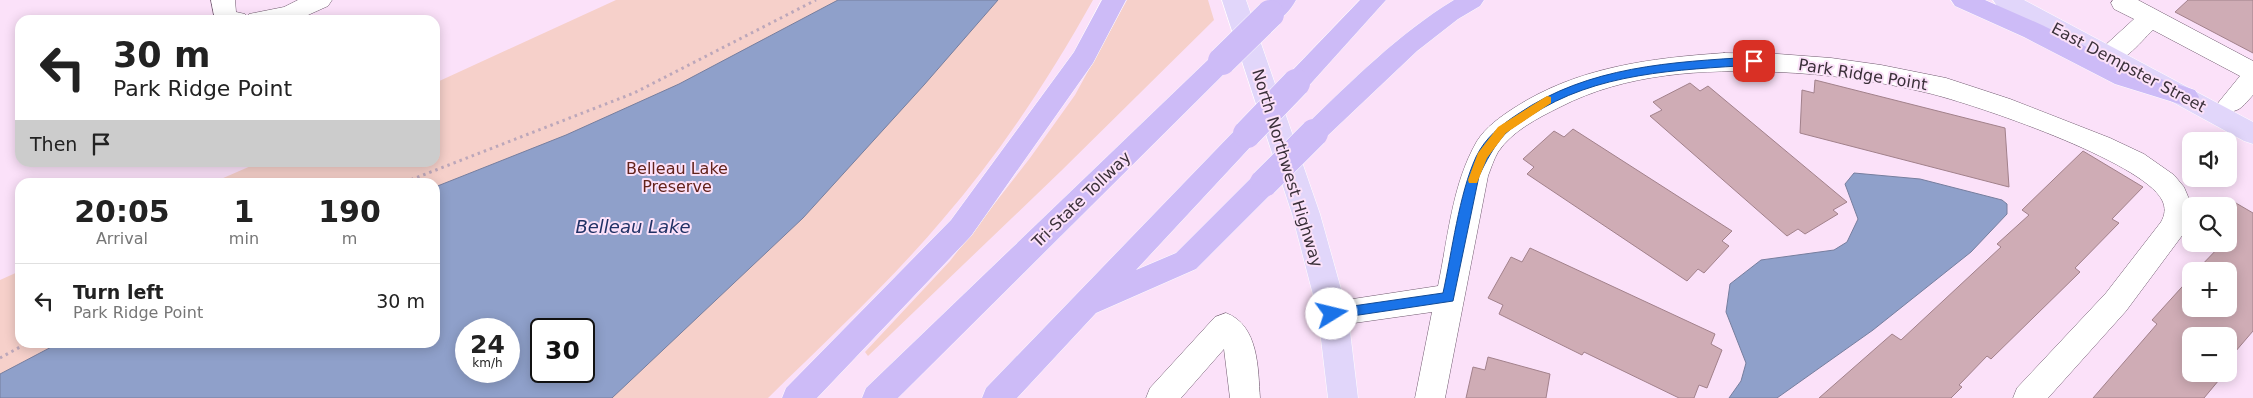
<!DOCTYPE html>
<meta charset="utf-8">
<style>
body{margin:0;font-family:"DejaVu Sans",sans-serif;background:#f2f2f2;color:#222;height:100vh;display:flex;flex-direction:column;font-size:19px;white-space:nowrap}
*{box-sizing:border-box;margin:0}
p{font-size:16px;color:#767676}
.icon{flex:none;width:28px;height:28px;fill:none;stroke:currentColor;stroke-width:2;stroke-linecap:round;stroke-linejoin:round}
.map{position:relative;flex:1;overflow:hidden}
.panel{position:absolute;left:15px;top:178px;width:425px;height:170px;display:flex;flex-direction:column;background:#fff;border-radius:15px;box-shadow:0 2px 12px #0003}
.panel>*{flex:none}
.guide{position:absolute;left:15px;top:15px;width:425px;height:152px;border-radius:15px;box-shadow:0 2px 12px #0003;background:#fff;color:#222;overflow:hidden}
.controls{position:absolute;left:2182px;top:132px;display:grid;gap:10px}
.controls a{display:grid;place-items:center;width:55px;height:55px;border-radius:10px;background:#fff;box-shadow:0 2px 12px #0003;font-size:25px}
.speed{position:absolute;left:455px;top:318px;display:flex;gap:10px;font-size:25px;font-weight:700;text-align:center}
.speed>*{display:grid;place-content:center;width:65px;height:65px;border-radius:50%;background:#fff;box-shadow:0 2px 12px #0003;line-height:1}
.speed small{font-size:12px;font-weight:400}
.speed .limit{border:2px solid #111;border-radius:8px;background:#fff;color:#111}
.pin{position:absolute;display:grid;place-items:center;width:42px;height:42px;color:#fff;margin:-21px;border-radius:10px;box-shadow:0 2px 8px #0006}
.me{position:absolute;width:55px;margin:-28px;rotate:81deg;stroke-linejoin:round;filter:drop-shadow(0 0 4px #0008)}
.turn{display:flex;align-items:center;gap:18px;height:105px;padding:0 15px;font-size:22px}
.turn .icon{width:65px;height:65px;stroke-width:2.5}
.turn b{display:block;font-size:35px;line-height:42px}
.then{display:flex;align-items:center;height:48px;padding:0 15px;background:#0003;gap:10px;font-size:19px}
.eta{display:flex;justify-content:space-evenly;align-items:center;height:85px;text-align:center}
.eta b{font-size:30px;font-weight:700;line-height:35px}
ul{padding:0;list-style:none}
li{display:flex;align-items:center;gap:15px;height:75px;padding:0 15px;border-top:1px solid #e0e0e0}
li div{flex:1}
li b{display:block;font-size:19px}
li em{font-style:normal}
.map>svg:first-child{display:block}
</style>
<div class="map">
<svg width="2253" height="398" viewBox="0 0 2253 398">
<rect width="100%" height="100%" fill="#fbe1f9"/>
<g fill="#f6d0ca" fill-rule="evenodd">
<path d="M616 0H1093C1050 77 1001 152 943 219 889 283 827 340 768 398H0V280L20 271V342H435V182H214L258 163 435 162V83ZM466 329H509V371H466ZM541 329H584V371H541Z"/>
<polygon points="1127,0 1208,0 1214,20 1061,171 868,356 865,352 950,261 1030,158 1075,95"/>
</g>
<g fill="#8fa0ca" stroke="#767e9e" fill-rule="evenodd">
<path d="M838 0H998L924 85 803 218 612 398H0V374L59 343 435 342V187L566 135 679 84ZM466 329H509V371H466ZM541 329H584V371H541Z"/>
<polygon points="1854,173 1920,179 2002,200 2007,204 2007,214 1971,252 1873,330 1777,398 1729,398 1741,381 1746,363 1726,312 1730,284 1761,260 1834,250 1847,242 1858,219 1845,184"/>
</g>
<g fill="#cfacb5" stroke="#a2818b">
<polygon points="2188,0 2253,0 2253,53 2175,12"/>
<polygon points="1815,80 2005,128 2009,187 1800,133 1802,90 1814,93"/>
<polygon points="1690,83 1700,91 1708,86 1847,202 1833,210 1838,214 1805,234 1798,229 1787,236 1650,116 1662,110 1653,102"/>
<polygon points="1573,129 1732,231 1722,241 1729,246 1704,273 1698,269 1687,281 1527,174 1534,167 1523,159 1554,131 1564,137"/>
<polygon points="2083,151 2143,187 2112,219 2119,223 2075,268 2080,272 1991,359 1987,356 1959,385 1962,387 1951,398 1819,398 1892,334 1901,340 2001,247 1997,244 2029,215 2022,210"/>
<polygon points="2229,199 2253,213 2253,331 2229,359 2229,336 2191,336 2191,374 2224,374 2204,398 2093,398 2157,324 2152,320 2191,277 2191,309 2229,309 2229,271 2196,271 2222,244 2229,244"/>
<polygon points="1530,248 1715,334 1711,344 1722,350 1707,388 1699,385 1694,398 1679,398 1584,352 1582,355 1499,314 1503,305 1488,298 1511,257 1522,262"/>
<polygon points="1488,357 1550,374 1546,398 1466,398 1473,367 1485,370"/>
</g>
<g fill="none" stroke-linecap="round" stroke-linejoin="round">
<g stroke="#705a6f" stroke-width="1">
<g id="minor">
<polygon points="211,0 235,0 236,12 245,14 247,18 249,14 284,7 298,0 332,0 328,6 297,20 215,20"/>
<path d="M2113 0H2138L2253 61V95C2243 106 2238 115 2222 110L2218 103 2240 76 2153 30C2139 43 2121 69 2100 62L2096 56 2100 50 2134 19 2114 9 2111 3Z"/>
<path d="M1724 53 1778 54 1831 58 1881 65 1946 78 2010 99 2110 138 2144 154 2174 175 2184 187 2192 206 2191 218 2184 233 2126 311 2048 398H2013L2017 388 2106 293 2161 222C2165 215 2166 208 2162 200 2142 161 1974 104 1928 93 1879 81 1827 74 1777 72 1703 69 1626 73 1560 107 1538 118 1512 131 1498 152 1494 159 1491 168 1488 176L1445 398H1415L1432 312 1333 326 1323 323 1318 314 1323 305 1333 302 1438 286C1448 238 1452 184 1477 141 1486 127 1500 117 1514 108 1577 67 1651 58 1724 53Z"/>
<path d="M1226 313C1259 325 1258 369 1260 398H1230L1224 349 1181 398H1146L1150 388 1215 317Z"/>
</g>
</g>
<g stroke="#fff" stroke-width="1">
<g id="major">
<polygon points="1222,0 1246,0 1320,214 1348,314 1358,398 1328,398 1318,314 1292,214"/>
<polygon points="1993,0 2024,0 2253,122 2253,144 2244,141 1997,6"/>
</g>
</g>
<g stroke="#fff" stroke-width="1">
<g id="highway">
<polygon points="1102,0 1126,0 1093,63 971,236 817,398 782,398 786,388 951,220 1074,52"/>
<path d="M1270 0H1296C1288 14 1278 25 1261 20L1258 14Z"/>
<polygon points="1360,0 1386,0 1305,90 1296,92 1287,90 1283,83 1287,76"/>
<path d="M1454 0H1484L1480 6 1458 19 1417 51 1323 140 1314 143 1305 140 1301 133 1305 126C1352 81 1398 34 1454 0Z"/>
<polygon points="1951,0 1985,0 2042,25 2133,70 2195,90 2199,97 2195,104 2186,106 2115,84 2024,37 1955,6"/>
<polygon points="1222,52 1231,55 1235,61 1231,67 898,398 862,398 866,388 1213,55"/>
<polygon points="1247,124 1256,127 1260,134 1256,141 1136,270 1176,253 1254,175 1264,172 1274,175 1278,183 1274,191 1196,269 1096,313 1017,398 982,398 986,388 1238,127"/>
</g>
</g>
<g stroke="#bca7ba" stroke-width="3" stroke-dasharray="2.5 4" stroke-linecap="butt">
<polyline points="405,182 634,93 816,0"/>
<polyline points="0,358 29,342"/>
</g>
<use href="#minor" fill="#fff" fill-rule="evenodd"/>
<use href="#major" fill="#e1d6fa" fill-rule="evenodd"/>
<use href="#highway" fill="#cdbbf7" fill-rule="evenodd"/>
<g stroke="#fff" stroke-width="29" stroke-linecap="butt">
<g id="highway-bridge">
<polyline points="1222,61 1270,14"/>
<polyline points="1247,134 1296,83"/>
<polyline points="1264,183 1314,133"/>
</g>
</g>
<use href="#highway-bridge" stroke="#cdbbf7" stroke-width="28"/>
</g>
<path fill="#1a73e8" stroke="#114b97" d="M1754 57 1759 61 1754 65C1678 70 1596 72 1530 116 1522 122 1512 127 1505 134 1494 146 1486 161 1479 176L1453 301 1332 319 1328 318 1326 314 1328 310 1332 309 1443 293C1452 252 1459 194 1476 157 1485 138 1501 125 1518 114 1588 66 1672 62 1754 57Z"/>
<polygon fill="#f59e0b" points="1547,96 1551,97 1551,103 1506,133 1487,158 1477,183 1469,183 1468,180 1478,153 1498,127"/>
<g text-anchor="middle" stroke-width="4" stroke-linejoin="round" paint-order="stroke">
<g font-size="16" fill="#3a3039" stroke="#fbe1f9">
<text transform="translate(2129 67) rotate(28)" y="6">East Dempster Street</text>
<text transform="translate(1863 74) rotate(9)" y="6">Park Ridge Point</text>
<text transform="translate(1288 168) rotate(73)" y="6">North Northwest Highway</text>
<text transform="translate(1081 199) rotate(-44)" y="6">Tri-State Tollway</text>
</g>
<g font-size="16" fill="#63231b" stroke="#fbe1f9">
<text x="677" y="174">Belleau Lake<tspan x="677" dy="18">Preserve</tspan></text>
</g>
<g font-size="18" font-style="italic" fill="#203165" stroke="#fbe1f9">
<text x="633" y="233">Belleau Lake</text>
</g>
</g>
</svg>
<div class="controls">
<a><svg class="icon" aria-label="sound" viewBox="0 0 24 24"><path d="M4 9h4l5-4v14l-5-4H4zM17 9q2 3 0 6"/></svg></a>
<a><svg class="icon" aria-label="search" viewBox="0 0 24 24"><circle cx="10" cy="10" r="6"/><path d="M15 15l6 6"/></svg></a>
<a>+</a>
<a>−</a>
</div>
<div class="speed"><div>24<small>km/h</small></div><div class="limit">30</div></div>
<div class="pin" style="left:1754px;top:61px;background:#d93025"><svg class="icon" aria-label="arrive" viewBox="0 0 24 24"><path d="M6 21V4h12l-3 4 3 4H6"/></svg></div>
<svg class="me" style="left:1332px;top:314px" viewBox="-20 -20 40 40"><circle r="19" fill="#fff"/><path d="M0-13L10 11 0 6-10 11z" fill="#1a73e8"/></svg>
<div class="guide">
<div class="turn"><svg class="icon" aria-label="left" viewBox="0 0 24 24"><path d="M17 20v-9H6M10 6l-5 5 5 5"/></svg><div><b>30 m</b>Park Ridge Point</div></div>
<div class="then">Then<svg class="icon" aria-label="arrive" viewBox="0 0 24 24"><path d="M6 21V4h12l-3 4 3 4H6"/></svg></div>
</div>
<section class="panel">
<div class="eta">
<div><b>20:05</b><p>Arrival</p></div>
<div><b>1</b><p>min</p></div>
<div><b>190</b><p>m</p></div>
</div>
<ul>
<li><svg class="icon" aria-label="left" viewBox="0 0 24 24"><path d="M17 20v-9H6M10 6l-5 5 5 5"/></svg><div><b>Turn left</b><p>Park Ridge Point</p></div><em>30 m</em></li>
</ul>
</section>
</div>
